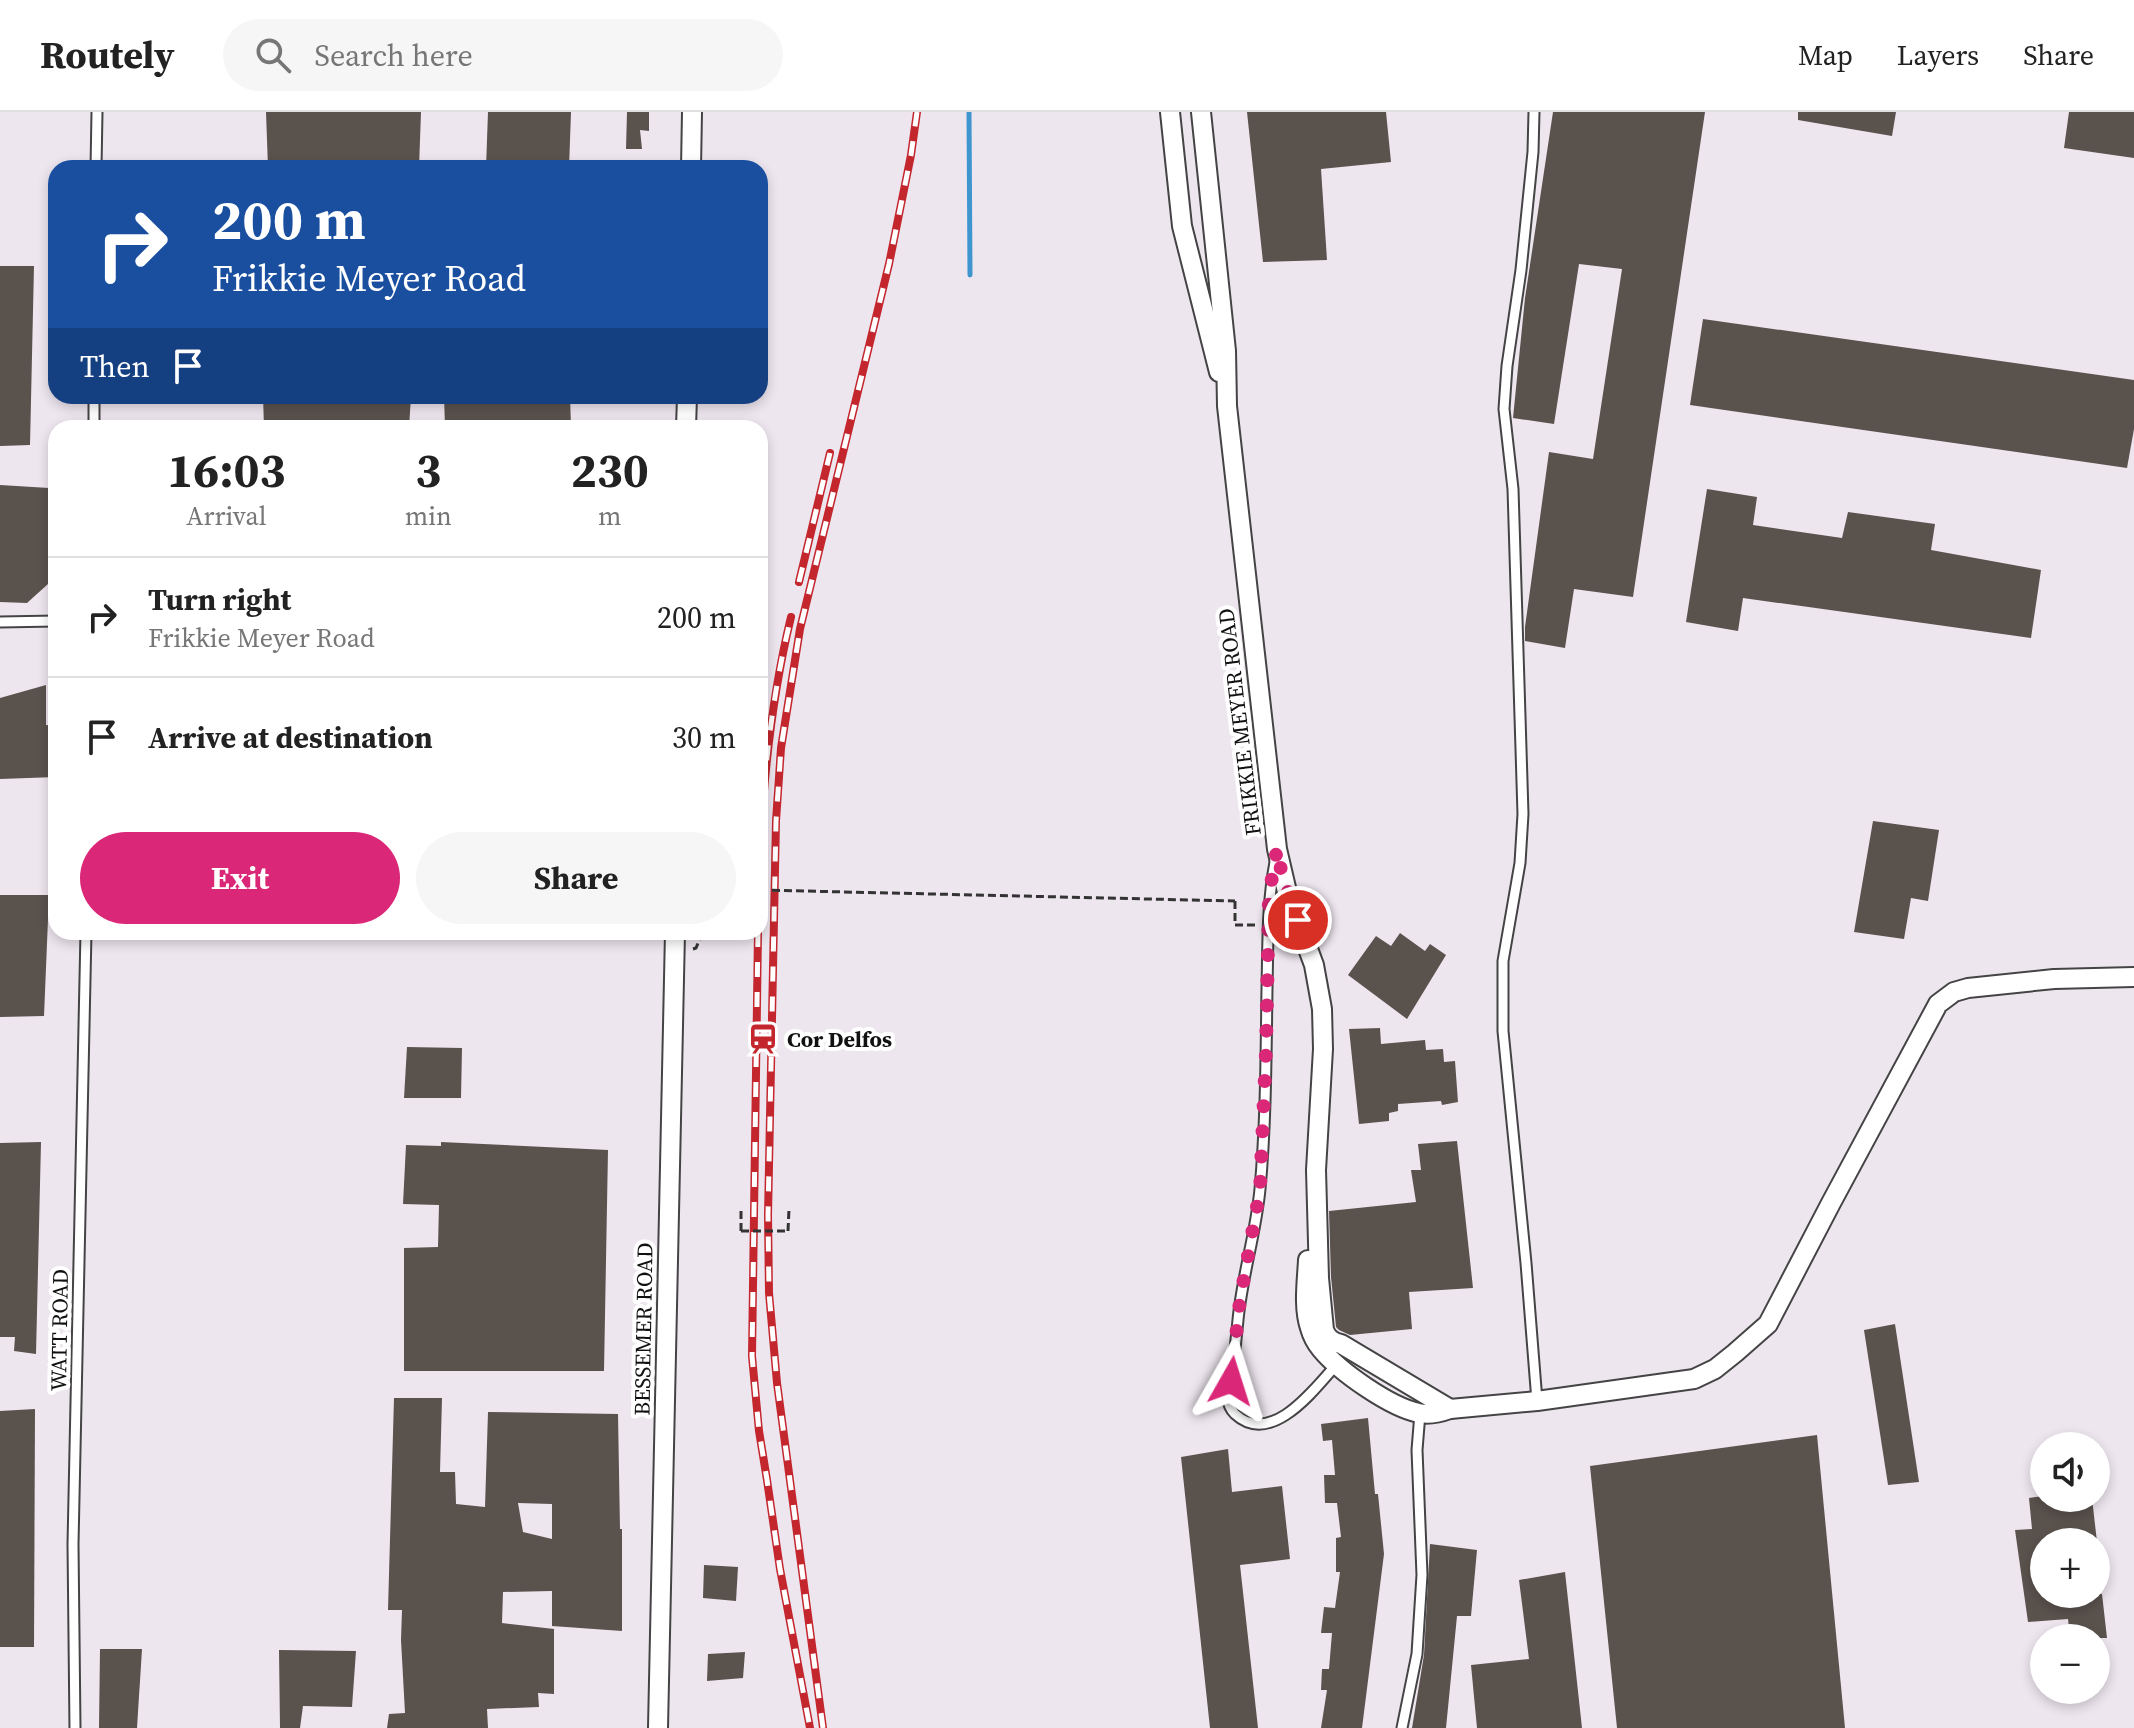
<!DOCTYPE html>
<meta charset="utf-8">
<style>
body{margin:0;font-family:"Source Serif 4",serif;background:#f6f6f6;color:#222;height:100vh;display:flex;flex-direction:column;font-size:30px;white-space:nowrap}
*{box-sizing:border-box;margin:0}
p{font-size:26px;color:#767676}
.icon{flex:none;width:44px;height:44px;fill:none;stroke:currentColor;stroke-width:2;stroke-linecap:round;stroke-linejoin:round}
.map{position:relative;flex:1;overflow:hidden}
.sheet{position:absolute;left:48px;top:308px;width:720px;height:520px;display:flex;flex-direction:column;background:#fff;border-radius:24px;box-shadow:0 4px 12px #0003}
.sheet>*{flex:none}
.banner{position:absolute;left:48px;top:48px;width:720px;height:244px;border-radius:24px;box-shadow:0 4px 12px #0003;background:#1a4fa0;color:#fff;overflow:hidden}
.buttons{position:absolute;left:2030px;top:1320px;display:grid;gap:16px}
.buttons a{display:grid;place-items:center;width:80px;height:80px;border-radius:50%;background:#fff;box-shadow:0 4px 12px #0003;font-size:40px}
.pin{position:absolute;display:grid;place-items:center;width:68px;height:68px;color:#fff;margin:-34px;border:4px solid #fff;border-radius:50%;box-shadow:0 2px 8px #0007}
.me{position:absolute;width:88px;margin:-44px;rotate:6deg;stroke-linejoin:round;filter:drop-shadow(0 0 6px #0008)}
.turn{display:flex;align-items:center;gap:28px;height:168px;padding:0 32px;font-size:36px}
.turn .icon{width:104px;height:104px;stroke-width:2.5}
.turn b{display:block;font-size:56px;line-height:68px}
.then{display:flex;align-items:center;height:76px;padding:0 32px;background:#0003;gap:16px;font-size:30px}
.eta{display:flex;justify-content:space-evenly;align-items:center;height:136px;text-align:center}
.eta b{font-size:48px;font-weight:700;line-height:56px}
.button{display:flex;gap:16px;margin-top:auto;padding:16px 32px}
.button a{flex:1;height:92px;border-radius:48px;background:#db2777;color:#fff;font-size:32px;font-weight:700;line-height:92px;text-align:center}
.button a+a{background:#f6f6f6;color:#222}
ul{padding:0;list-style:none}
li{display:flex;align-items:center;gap:24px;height:120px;padding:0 32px;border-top:2px solid #e0e0e0}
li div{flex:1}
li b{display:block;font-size:30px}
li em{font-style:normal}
header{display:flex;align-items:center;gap:48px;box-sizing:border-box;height:112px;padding:0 40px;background:#fff;border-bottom:2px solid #e0e0e0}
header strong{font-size:38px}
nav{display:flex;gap:44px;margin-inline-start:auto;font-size:28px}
.search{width:560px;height:72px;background:#f6f6f6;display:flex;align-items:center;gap:20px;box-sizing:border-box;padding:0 28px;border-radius:44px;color:#767676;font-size:30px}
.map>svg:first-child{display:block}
</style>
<header>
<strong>Routely</strong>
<div class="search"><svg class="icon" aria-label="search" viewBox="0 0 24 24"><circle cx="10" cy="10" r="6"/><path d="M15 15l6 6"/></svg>Search here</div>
<nav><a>Map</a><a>Layers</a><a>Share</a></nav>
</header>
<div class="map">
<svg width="2134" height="1616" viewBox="0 0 2134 1616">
<rect width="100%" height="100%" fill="#fffdf5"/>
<path fill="#eee6ef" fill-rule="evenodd" d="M0 0H2134V1616H0ZM56 56H760V284H56ZM56 316H760V820H56ZM2044 1334H2096V1386H2044ZM2044 1430H2096V1482H2044ZM2044 1526H2096V1578H2044Z"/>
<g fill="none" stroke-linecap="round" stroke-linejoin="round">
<polyline stroke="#3f96cf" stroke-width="5" points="969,0 970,163"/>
</g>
<g fill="#5a524d" fill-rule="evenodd">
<polygon points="266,0 421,0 419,56 268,56"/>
<polygon points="488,0 571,0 569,56 486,56"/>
<polygon points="627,0 649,0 649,19 640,18 642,37 626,37"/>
<polygon points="1247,0 1386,0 1391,50 1321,57 1327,148 1263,150"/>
<polygon points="1553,0 1705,0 1633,485 1574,477 1565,536 1525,529 1525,515 1549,340 1593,347 1622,157 1579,152 1554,312 1513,306 1525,186"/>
<polygon points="1798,0 1896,0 1892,24 1798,8"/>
<polygon points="2069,0 2134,0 2134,46 2064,36"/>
<polygon points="0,154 34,154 30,333 0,334"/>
<polygon points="1703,207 2134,268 2134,317 2127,356 1690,293"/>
<polygon points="263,284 411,284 409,316 264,316"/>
<polygon points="444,284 570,284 571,316 445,316"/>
<polygon points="0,373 49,376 48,472 27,491 0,490"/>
<polygon points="1707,377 1757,385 1753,413 1842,426 1848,400 1935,412 1931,438 2041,458 2031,526 1743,486 1738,519 1686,510"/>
<polygon points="46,573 46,613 56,614 56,665 0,667 0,586"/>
<polygon points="1873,709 1939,718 1928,789 1911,786 1904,827 1854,820"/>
<polygon points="0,783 49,783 44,904 0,905"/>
<polygon points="1400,821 1425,839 1430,832 1446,843 1407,907 1348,863 1376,824 1391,834"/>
<polygon points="1380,916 1381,932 1425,928 1426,938 1443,937 1444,950 1455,949 1458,990 1442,993 1441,989 1398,992 1398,999 1389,1001 1389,1009 1359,1012 1349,917"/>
<polygon points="407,935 462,936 461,986 404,986"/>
<polygon points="1457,1029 1473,1176 1409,1180 1412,1217 1350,1223 1339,1218 1336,1215 1331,1165 1329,1099 1416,1090 1411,1058 1421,1058 1418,1032"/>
<polygon points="41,1030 36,1242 14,1239 15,1225 0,1225 0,1031"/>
<polygon points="441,1030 608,1038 604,1259 404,1259 404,1136 438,1135 439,1093 403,1092 406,1033 441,1034"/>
<polygon points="1895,1212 1919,1370 1888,1373 1864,1218"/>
<path d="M394 1286H442L440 1360H455L456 1392 485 1395 488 1300 618 1302 620 1417H622V1519L552 1514V1479L503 1480 502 1511 554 1517V1582L538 1581 539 1595 487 1597 488 1616H387L389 1602 405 1601 401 1528 402 1498H388ZM518 1391 552 1392V1427L523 1420Z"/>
<polygon points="35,1297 34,1535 0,1535 0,1299"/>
<polygon points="1368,1306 1375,1382 1378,1382 1384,1442 1362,1616 1321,1616 1327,1578 1321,1578 1322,1557 1329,1557 1332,1521 1321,1521 1324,1495 1335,1496 1340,1460 1336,1460 1336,1426 1341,1425 1337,1391 1325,1391 1324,1363 1335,1363 1332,1328 1323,1329 1321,1312"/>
<polygon points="1817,1323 1845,1616 1617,1616 1590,1354"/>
<polygon points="1228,1337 1232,1380 1282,1374 1290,1447 1240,1453 1258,1616 1210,1616 1181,1345"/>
<polygon points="2044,1384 2044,1386 2048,1386 2049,1392 2092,1386 2097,1430 2044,1430 2044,1482 2102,1482 2107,1526 2070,1526 2068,1507 2028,1510 2015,1418 2032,1417 2029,1386"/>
<polygon points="1430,1432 1477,1438 1471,1504 1457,1504 1446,1616 1412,1616 1424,1543"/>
<polygon points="704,1453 738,1455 736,1489 703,1486"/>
<polygon points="1565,1460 1582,1616 1477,1616 1471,1553 1529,1547 1519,1468"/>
<polygon points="100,1537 142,1537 137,1616 99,1616"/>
<polygon points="279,1538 356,1539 352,1595 303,1594 300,1616 280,1616"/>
<polygon points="745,1540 743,1566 707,1569 708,1542"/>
</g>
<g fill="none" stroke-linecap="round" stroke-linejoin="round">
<g stroke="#444" stroke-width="13">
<g id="lane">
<polyline points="1534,0 1533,40 1521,158 1507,254 1504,297 1513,377 1523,702 1520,751 1503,849 1503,919 1526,1151 1537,1289"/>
<polyline points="96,56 97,0"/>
<polyline points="94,316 94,284"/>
<polyline points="0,510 56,509"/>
<path d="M1275 750C1267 792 1268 834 1267 877 1266 943 1266 1011 1260 1077 1256 1121 1242 1164 1238 1208 1236 1228 1234 1249 1231 1268 1231 1274 1228 1280 1228 1286 1228 1292 1231 1298 1235 1302 1272 1336 1316 1275 1337 1252"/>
<polyline points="75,1616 73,1432 86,820"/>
<polyline points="1402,1616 1417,1542 1422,1463 1417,1338 1420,1301"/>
</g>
</g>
<g stroke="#444" stroke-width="22">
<g id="street">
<polyline points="1170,0 1182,114 1219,260"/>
<path d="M1201 0 1226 239 1227 294 1277 737 1287 780 1314 853 1322 897 1323 937 1316 1058 1319 1166 1324 1218C1327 1226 1332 1230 1341 1232L1450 1297"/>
<polyline points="691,56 692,0"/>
<polyline points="686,316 687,284"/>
<path d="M1308 1148C1307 1169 1303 1195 1310 1216 1312 1223 1316 1231 1321 1237 1340 1260 1390 1295 1419 1301 1430 1303 1439 1301 1450 1297L1537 1289 1694 1267 1715 1257 1735 1241 1768 1212 1831 1091 1938 892 1954 880 1968 876 2054 867 2134 865"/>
<polyline points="658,1616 675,820"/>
</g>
</g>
<g stroke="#333" stroke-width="3" stroke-dasharray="8 4" stroke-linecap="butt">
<polyline points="1235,789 1235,813 1257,813"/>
<polyline points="693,837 696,836 701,824 709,820"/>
<polyline points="741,1119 741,1096"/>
<polyline points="788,1119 789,1097"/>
</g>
<use href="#lane" stroke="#fff" stroke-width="9"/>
<use href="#street" stroke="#fff" stroke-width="18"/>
<g stroke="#c4262e" stroke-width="8">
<g id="rail">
<polyline points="799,470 830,341"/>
<path d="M760 738C764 658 772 583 791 505"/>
<polyline points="758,820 752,1244 759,1319 767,1368 780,1457 810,1616"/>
<polyline points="823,1616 777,1271 769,1181 768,1103 776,709 781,636 800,517 889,152 911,43 917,0"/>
</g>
</g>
<use href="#rail" stroke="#fff" stroke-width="5" stroke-dasharray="15" stroke-linecap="butt"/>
<g stroke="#333" stroke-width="3" stroke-dasharray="8 4" stroke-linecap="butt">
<polyline points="760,778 1235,789"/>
<polyline points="741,1119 788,1119"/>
</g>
</g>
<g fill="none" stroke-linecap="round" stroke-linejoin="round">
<polyline stroke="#db2777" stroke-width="14" stroke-dasharray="0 25.2" points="1231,1269 1240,1188 1260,1078 1266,939 1269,783 1277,737 1282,763 1298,808"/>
</g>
<defs>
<g id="station-bare" transform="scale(2.4)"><path d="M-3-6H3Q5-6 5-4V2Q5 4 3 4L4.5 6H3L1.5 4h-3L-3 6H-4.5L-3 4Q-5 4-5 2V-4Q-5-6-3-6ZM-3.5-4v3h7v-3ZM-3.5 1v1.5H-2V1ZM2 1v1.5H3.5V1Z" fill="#c4262e" stroke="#fff" stroke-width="2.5" paint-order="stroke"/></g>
</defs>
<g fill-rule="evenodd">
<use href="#station-bare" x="763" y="927"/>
</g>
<g text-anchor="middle" stroke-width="8" stroke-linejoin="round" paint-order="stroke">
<g font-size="22" fill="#111" stroke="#fff">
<text transform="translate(1239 610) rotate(-97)" y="8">FRIKKIE MEYER ROAD</text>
<text transform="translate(643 1217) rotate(-89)" y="8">BESSEMER ROAD</text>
<text transform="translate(59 1218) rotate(-89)" y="8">WATT ROAD</text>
</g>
<g font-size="22" font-weight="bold" fill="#111" stroke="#fff" text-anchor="start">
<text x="787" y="935">Cor Delfos</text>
</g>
</g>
</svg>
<div class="buttons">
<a><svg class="icon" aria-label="sound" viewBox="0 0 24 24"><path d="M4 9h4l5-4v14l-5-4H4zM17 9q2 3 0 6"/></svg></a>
<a>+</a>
<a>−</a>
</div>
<div class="pin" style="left:1298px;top:808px;background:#d93025"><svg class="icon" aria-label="arrive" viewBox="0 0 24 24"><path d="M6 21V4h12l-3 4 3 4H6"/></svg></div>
<svg class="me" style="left:1231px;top:1269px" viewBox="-20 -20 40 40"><path d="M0-17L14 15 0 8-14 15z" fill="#db2777" stroke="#fff" stroke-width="4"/></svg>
<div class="banner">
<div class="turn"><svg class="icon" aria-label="right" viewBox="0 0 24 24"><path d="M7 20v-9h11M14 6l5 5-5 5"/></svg><div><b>200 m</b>Frikkie Meyer Road</div></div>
<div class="then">Then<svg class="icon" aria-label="arrive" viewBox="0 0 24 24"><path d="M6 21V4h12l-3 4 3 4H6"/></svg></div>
</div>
<section class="sheet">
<div class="eta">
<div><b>16:03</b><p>Arrival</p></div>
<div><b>3</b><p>min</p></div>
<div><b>230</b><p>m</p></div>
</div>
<ul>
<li><svg class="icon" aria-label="right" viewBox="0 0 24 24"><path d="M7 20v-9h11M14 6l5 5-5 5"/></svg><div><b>Turn right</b><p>Frikkie Meyer Road</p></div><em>200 m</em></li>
<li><svg class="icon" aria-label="arrive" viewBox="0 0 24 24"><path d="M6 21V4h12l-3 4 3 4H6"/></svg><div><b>Arrive at destination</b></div><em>30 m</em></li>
</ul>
<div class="button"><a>Exit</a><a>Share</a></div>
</section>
</div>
